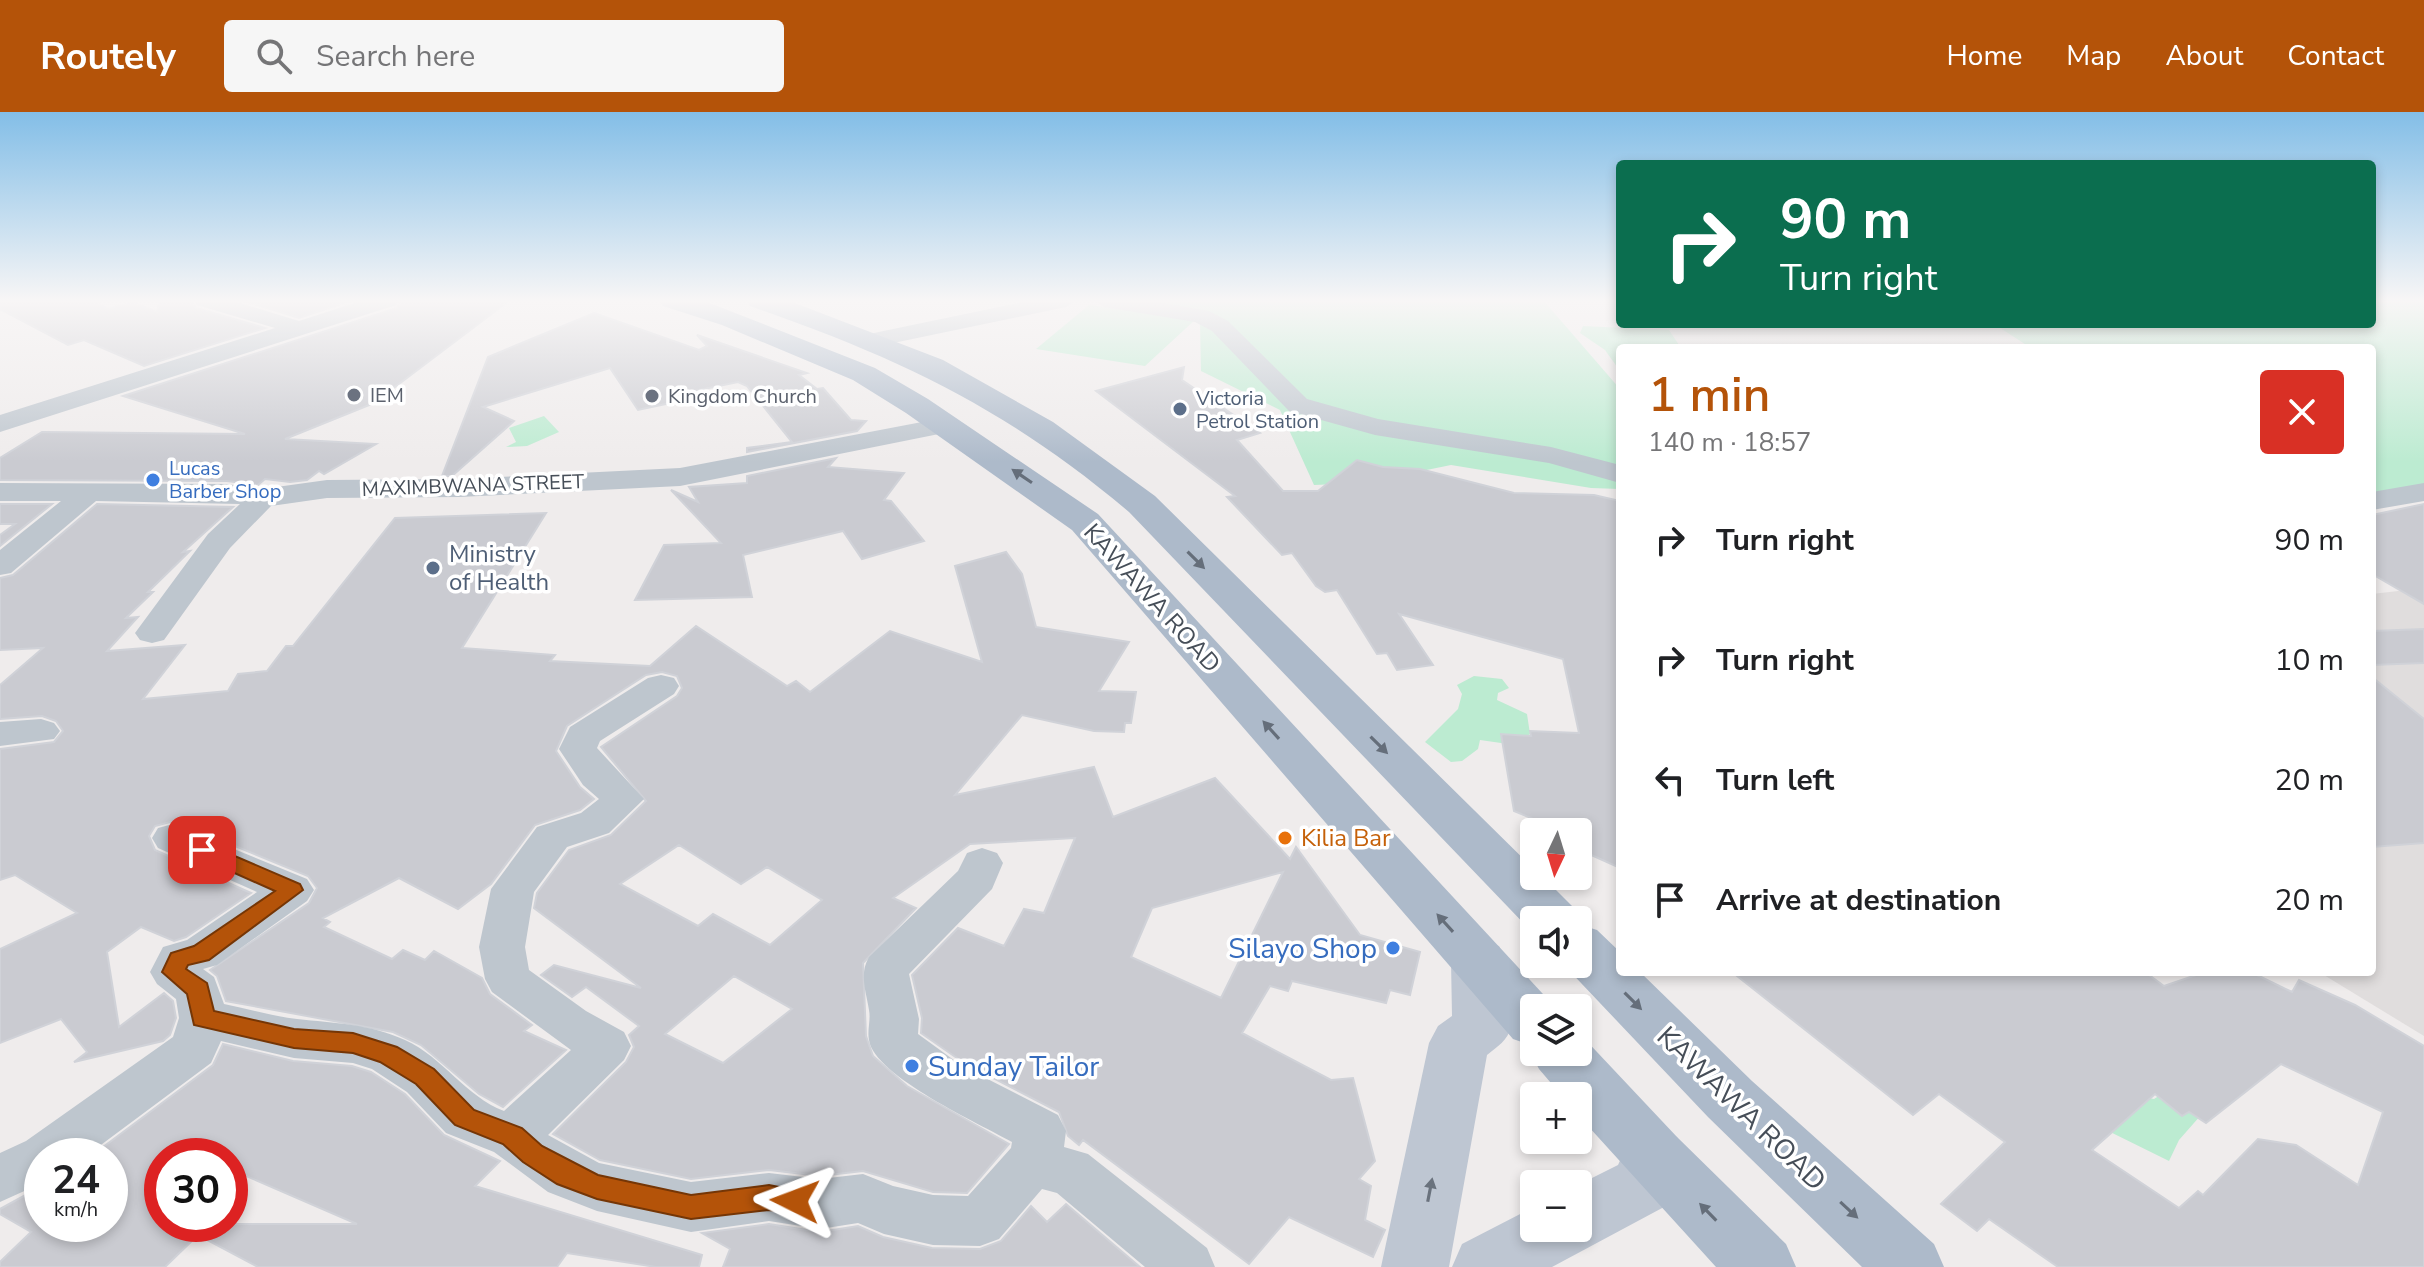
<!DOCTYPE html>
<meta charset="utf-8">
<style>
body{margin:0;font-family:"Nunito Sans",sans-serif;background:#f6f6f6;color:#202124;height:100vh;display:flex;flex-direction:column;font-size:30px;white-space:nowrap}
*{box-sizing:border-box;margin:0}
p{font-size:26px;color:#757577}
.icon{flex:none;width:44px;height:44px;fill:none;stroke:currentColor;stroke-width:2;stroke-linecap:round;stroke-linejoin:round}
.map{position:relative;flex:1;overflow:hidden}
.details{position:absolute;left:1616px;top:232px;width:760px;height:632px;display:flex;flex-direction:column;background:#fff;border-radius:8px;box-shadow:0 4px 12px #0003}
.details>*{flex:none}
.hud{position:absolute;left:1616px;top:48px;width:760px;height:168px;border-radius:8px;box-shadow:0 4px 12px #0003;background:#0b6e4f;color:#fff;overflow:hidden}
.needle{width:52px;rotate:184deg}
.controls{position:absolute;left:1520px;top:706px;display:grid;gap:16px}
.controls a{display:grid;place-items:center;width:72px;height:72px;border-radius:8px;background:#fff;box-shadow:0 4px 12px #0003;font-size:40px}
.speed{position:absolute;left:24px;top:1026px;display:flex;gap:16px;font-size:40px;font-weight:700;text-align:center}
.speed>*{display:grid;place-content:center;width:104px;height:104px;border-radius:50%;background:#fff;box-shadow:0 4px 12px #0003;line-height:1}
.speed small{font-size:20px;font-weight:400}
.speed .limit{border:12px solid #d22;background:#fff;color:#111}
.pin{position:absolute;display:grid;place-items:center;width:68px;height:68px;color:#fff;margin:-34px;border-radius:16px;box-shadow:0 4px 12px #0006}
.me{position:absolute;width:88px;margin:-44px;rotate:273deg;stroke-linejoin:round;filter:drop-shadow(0 0 6px #0008)}
.turn{display:flex;align-items:center;gap:28px;height:168px;padding:0 32px;font-size:36px}
.turn .icon{width:104px;height:104px;stroke-width:2.5}
.turn b{display:block;font-size:56px;line-height:68px}
.round{display:grid;place-items:center;flex:none;width:84px;height:84px;border-radius:8px;background:#f6f6f6}
.headline{display:flex;align-items:center;justify-content:space-between;height:136px;padding:0 32px}
h1{font-size:48px;font-weight:600;line-height:60px;color:#b45309}
ul{padding:0;list-style:none}
li{display:flex;align-items:center;gap:24px;height:120px;padding:0 32px}
li div{flex:1}
li b{display:block;font-size:30px}
li em{font-style:normal}
header{display:flex;align-items:center;gap:48px;box-sizing:border-box;height:112px;padding:0 40px;background:#b45309;color:#fff}
header strong{font-size:38px}
nav{display:flex;gap:44px;margin-inline-start:auto;font-size:28px}
.search{width:560px;height:72px;background:#f6f6f6;display:flex;align-items:center;gap:20px;box-sizing:border-box;padding:0 28px;border-radius:8px;color:#757577;font-size:30px}
.map>svg:first-child{display:block}
</style>
<header>
<strong>Routely</strong>
<div class="search"><svg class="icon" aria-label="search" viewBox="0 0 24 24"><circle cx="10" cy="10" r="6"/><path d="M15 15l6 6"/></svg>Search here</div>
<nav><a>Home</a><a>Map</a><a>About</a><a>Contact</a></nav>
</header>
<div class="map">
<svg width="2424" height="1155" viewBox="0 0 2424 1155">
<rect width="100%" height="100%" fill="#efecec"/>
<polygon fill="#e0dddd" points="2424,476 2424,924 2319,860 2372,860 2372,482"/>
<g fill="#bcebd1">
<polygon points="1103,188 1543,188 1620,277 1620,377 1591,376 1451,353 1363,371 1314,373 1280,298 1201,259 1200,208 1196,207 1145,254 1036,237 1089,193 1171,203 1097,191"/>
<polygon points="2372,188 2424,188 2424,376 2372,387 2372,236 2031,236 1994,212 2372,212"/>
<polygon points="1583,214 1669,218 1681,236 1620,236 1620,259 1605,238 1580,221"/>
<polygon points="544,304 559,320 527,334 506,335 516,330 509,316"/>
<polygon points="1474,564 1502,567 1509,576 1498,581 1497,588 1527,602 1530,622 1515,633 1480,628 1478,637 1462,649 1451,650 1425,630 1458,597 1462,582 1457,573"/>
<polygon points="2168,978 2201,1003 2179,1028 2169,1049 2090,1010 2129,982 2154,987"/>
</g>
<g fill="#cacbd1" stroke="#d0d2d8" stroke-width="2" fill-rule="evenodd">
<polygon points="0,188 93,188 108,197 132,190 157,200 160,188 191,188 196,196 265,216 144,254 84,228 68,233 0,197"/>
<polygon points="241,188 353,188 299,206"/>
<polygon points="402,188 510,188 391,278 394,283 285,327 376,332 324,362 319,359 307,368 290,370 265,367 258,373 227,369 0,368 0,346 42,320 245,322 123,284 397,196"/>
<polygon points="594,201 699,238 707,234 697,223 807,261 799,263 817,277 823,276 851,308 866,309 857,319 747,340 747,336 792,330 747,274 738,270 670,284 675,290 638,298 610,256 483,295 514,309 452,364 442,364 488,245"/>
<polygon points="1184,255 1182,268 1260,321 1237,328 1283,379 1318,379 1357,348 1383,355 1420,357 1514,381 1594,383 1620,389 1620,756 1578,737 1578,720 1564,720 1514,699 1501,622 1531,624 1530,619 1579,621 1563,547 1399,502 1433,553 1397,558 1387,541 1377,542 1337,478 1325,480 1316,474 1292,441 1282,443 1227,385 1235,384 1096,279"/>
<polygon points="836,346 828,355 904,361 884,388 891,389 924,429 862,447 843,419 743,443 752,485 635,488 664,433 721,431 671,378 698,390 689,375 747,371 747,364"/>
<polygon points="0,392 52,392 0,434 0,423 15,412 0,412"/>
<path d="M97 392 233 395 183 440 190 439 148 480H153L126 506 138 505 107 539 185 533 143 587 228 579 238 562 267 559 286 534H293L395 406 546 401 462 536 555 543 550 549 650 554 696 514 787 574 796 569 810 580 890 519 982 550 955 454 1006 440 1022 462 1036 515 1129 530 1099 579 1136 580 1131 611H1125L1124 620 1094 619 1022 603 955 683 1094 655 1113 705 1215 666 1290 747 1296 735 1360 823 1420 840 1410 883 1390 878 1386 891 1292 869 1288 879 1270 874 1242 921 1331 968 1353 966 1375 1049 1359 1067 1371 1074 1365 1108 1385 1118 1373 1145 1289 1105 1249 1152 1083 1028 1079 1033 1068 1024 1059 1000 964 951 921 921 922 906 912 863 958 816 1004 834 1024 797 1044 801 1075 726 970 732 893 786 916 796 863 851 866 924 873 944 907 974 1009 1032 967 1081 933 1080 863 1059 820 1064 769 1058 691 1067 600 1048 553 1022 626 950 634 935 629 923 639 914 586 875 572 885 541 863 554 853 641 876 534 796 537 781 569 738 611 723 646 689 601 635 677 584 682 576 677 564 662 560 646 563 567 614 556 639 580 675 594 687 580 698 535 713 491 772 458 797 399 766 323 806 330 810 324 815 392 847 403 838 425 848 434 839 482 866 490 882 532 913 524 919 566 938 503 995 479 982 421 933 393 920 226 889 217 864 210 858 309 791 317 776 308 764 174 709 155 714 149 724 155 738 251 781 186 825 174 829 141 815 107 840 119 915 164 881 173 889 176 906 170 923 163 929 74 950 87 940 61 907 0 931V837L77 801 15 763 0 768V637L54 630 63 619 56 609 42 604 0 607V573L43 536 0 538V466L13 463ZM679 733 741 772 767 755 822 788 770 833 713 802 698 814 620 772ZM1283 760 1221 886 1131 845 1152 796ZM734 864 792 897 723 951 665 922Z"/>
<polygon points="2424,392 2424,492 2372,462 2372,403"/>
<polygon points="2424,517 2424,551 2372,553 2372,519"/>
<polygon points="2372,565 2424,607 2424,731 2372,735"/>
<path d="M1732 860H2145L2164 874 2205 860H2251L2292 880 2299 868 2355 893 2424 934V1155H2058L1989 1107 1977 1119 1941 1092 2005 1030 1939 982 1913 1003ZM2281 952 2383 1000 2358 1073 2296 1033 2258 1027 2203 1083 2198 1079 2179 1096 2092 1038 2155 982 2182 1004 2189 1000 2206 1011Z"/>
<path d="M223 932 293 949 352 954 371 960 405 982 444 1023 500 1049 475 1074 702 1143 699 1155H656L567 1141 557 1155H258L198 1123 165 1155H0V1150L31 1120 0 1102V1097L42 1074V1112H110V1044H91L213 953ZM162 1044H230V1057L357 1112H162Z"/>
<polygon points="1066,1092 1140,1155 723,1155 730,1137 702,1121 769,1112 820,1120 858,1114 883,1125 932,1136 980,1137 1001,1129 1031,1094 1047,1110"/>
</g>
<g fill="none" stroke-linecap="round" stroke-linejoin="round">
<g fill="#bec6ce" fill-rule="evenodd">
<polygon points="194,188 230,188 299,209 364,188 399,188 396,193 0,320 0,303 275,216 197,193"/>
<polygon points="1032,188 1077,188 1066,195 874,235 862,228 874,221"/>
<polygon points="1093,188 1147,188 1209,199 1228,209 1307,287 1378,307 1551,335 1620,353 1620,371 1549,351 1375,323 1289,299 1212,219 1195,210 1104,195"/>
<polygon points="940,302 949,304 953,310 939,322 680,374 459,385 327,386 271,394 230,436 164,528 152,531 140,528 135,521 208,422 240,392 96,389 11,461 0,463 0,438 61,389 0,389 0,371 227,372 262,377 327,368 459,367 680,356 922,310"/>
<polygon points="2424,371 2424,389 2372,398 2372,380"/>
<path d="M661 563 674 566 679 574 674 582 600 629 597 636 644 687 609 721 567 735 534 780 525 835 529 858 586 899 624 920 631 934 624 948 548 1023 599 1051 691 1070 769 1061 820 1067 863 1062 893 1074 933 1083 968 1084 1011 1036 1012 1030C982 1013 874 964 869 928 867 918 871 908 869 898 866 879 859 862 869 845L958 759 967 741 982 736 997 741 1003 751 992 777 909 862 919 907 918 922 962 954 1058 1003 1066 1019 1064 1035 1088 1042 1207 1136 1215 1155H1145L1057 1081 1042 1077 999 1127 980 1134 933 1133 884 1122 858 1111 820 1117 769 1109 691 1120 597 1099 548 1080 494 1040 446 1021 407 980 372 957 353 951 294 946 221 929 211 951 86 1044H42V1071L0 1090V1041L26 1029 173 925 179 906 176 887 157 872 150 860 163 835 187 828 257 780 158 736 152 726 158 716 173 712 307 767 314 778 307 789 217 853 203 857 214 865 224 892C248 897 272 904 297 907 334 911 370 912 405 928 444 946 465 984 504 999L571 938 492 880 485 867 479 835 491 777 537 715 581 701 599 687 583 673 559 637 570 615 648 566Z"/>
<polygon points="41,607 54,611 60,619 54,627 0,634 0,610"/>
</g>
<g fill="#bec6d2" fill-rule="evenodd">
<path d="M1479 828 1499 834C1508 850 1515 896 1511 915 1508 928 1497 935 1487 943L1449 1155H1381L1429 931 1438 914 1452 904 1451 849 1459 834Z"/>
<polygon points="1654,1017 1677,1025 1686,1045 1664,1095 1552,1155 1452,1155 1462,1132 1534,1095 1534,1116 1578,1116 1578,1073 1618,1053 1631,1025"/>
</g>
<g fill="#adbaca" fill-rule="evenodd">
<polygon points="660,188 702,188 875,256 928,287 1098,402 1555,895 1534,896 1534,940 1578,940 1578,922 1581,923 1677,1025 1786,1132 1796,1155 1716,1155 1578,1003 1578,984 1562,984 1539,957 1530,940 1533,934 1513,927 1072,418 906,301 853,268 722,213 663,194"/>
<path d="M747 188H787L943 248 1053 310 1155 384 1534 757V764H1542L1572 794 1580 808 1578 812V808H1534V822L1129 400C1007 297 900 246 750 194Z"/>
<polygon points="1578,812 1597,818 1620,840 1620,860 1640,860 1752,969 1934,1132 1944,1155 1862,1155 1708,1005 1563,852 1578,852"/>
</g>
</g>
<defs><path id="oneway-solid" d="M-6-.8H1V-3.2L6.5 0L1 3.2V.8H-6Z" transform="scale(2)"/></defs>
<g fill="#656e7a">
<use href="#oneway-solid" transform="translate(1022 364) rotate(-146)"/>
<use href="#oneway-solid" transform="translate(1196 448) rotate(45)"/>
<use href="#oneway-solid" transform="translate(1271 618) rotate(-132)"/>
<use href="#oneway-solid" transform="translate(1379 633) rotate(45)"/>
<use href="#oneway-solid" transform="translate(1445 811) rotate(-132)"/>
<use href="#oneway-solid" transform="translate(1633 889) rotate(45)"/>
<use href="#oneway-solid" transform="translate(1849 1098) rotate(43)"/>
<use href="#oneway-solid" transform="translate(1708 1100) rotate(-134)"/>
</g>
<use fill="#6a727d" href="#oneway-solid" transform="translate(1430 1078) rotate(-79)"/>
<linearGradient id="sky" x2="0" y2="1"><stop stop-color="#83bee7"/><stop offset="0.54" stop-color="#f8f6f6"/><stop offset="1" stop-color="#f8f6f6" stop-opacity="0"/></linearGradient>
<rect width="2424" height="350" fill="url(#sky)"/>
<polygon fill="#b45309" stroke="#753606" stroke-width="2" points="202,730 300,772 303,778 209,848 188,853 186,857 207,871 214,899 294,917 353,921 397,935 434,957 474,998 522,1016 542,1034 598,1063 691,1083 769,1073 804,1080 808,1089 804,1098 795,1101 769,1098 691,1107 597,1087 557,1072 523,1050 503,1032 455,1013 416,972 380,950 353,941 294,936 194,913 187,882 162,860 171,841 194,834 275,779 194,743 191,738 194,732"/>
<g fill="#6b7280" stroke="#fff" stroke-width="3">
<circle cx="354" cy="283" r="8"/>
<circle cx="652" cy="284" r="8"/>
</g>
<g fill="#5c6f8a" stroke="#fff" stroke-width="3">
<circle cx="1180" cy="297" r="8"/>
<circle cx="433" cy="456" r="8"/>
</g>
<g fill="#3f7fe0" stroke="#fff" stroke-width="3">
<circle cx="153" cy="368" r="8"/>
<circle cx="1393" cy="836" r="8"/>
<circle cx="912" cy="954" r="8"/>
</g>
<circle fill="#e8710a" stroke="#fff" stroke-width="3" cx="1285" cy="726" r="8"/>
<g text-anchor="middle" stroke-width="7" stroke-linejoin="round" paint-order="stroke">
<g font-size="20" fill="#5b616d" stroke="#fff" text-anchor="start">
<text x="370" y="290">IEM</text>
<text x="668" y="291">Kingdom Church</text>
</g>
<g font-size="20" fill="#4e5e75" stroke="#fff" text-anchor="start">
<text x="1196" y="293">Victoria<tspan x="1196" dy="23">Petrol Station</tspan></text>
</g>
<g font-size="20" fill="#366cbe" stroke="#fff" text-anchor="start">
<text x="169" y="363">Lucas<tspan x="169" dy="23">Barber Shop</tspan></text>
</g>
<g font-size="20" fill="#464e58" stroke="#fff">
<text transform="translate(473 373) rotate(-2)" y="7">MAXIMBWANA STREET</text>
</g>
<g font-size="24" fill="#4e5e75" stroke="#fff" text-anchor="start">
<text x="449" y="450">Ministry<tspan x="449" dy="28">of Health</tspan></text>
</g>
<g font-size="24" fill="#464e58" stroke="#fff">
<text transform="translate(1152 486) rotate(48)" y="8">KAWAWA ROAD</text>
</g>
<g font-size="24" fill="#c56008" stroke="#fff" text-anchor="start">
<text x="1301" y="734">Kilia Bar</text>
</g>
<g font-size="28" fill="#366cbe" stroke="#fff" text-anchor="end">
<text x="1377" y="846">Silayo Shop</text>
<text x="928" y="964" text-anchor="start">Sunday Tailor</text>
</g>
<g font-size="28" fill="#464e58" stroke="#fff">
<text transform="translate(1742 996) rotate(44)" y="10">KAWAWA ROAD</text>
</g>
</g>
</svg>
<div class="controls">
<a><svg class="needle" viewBox="-14 -14 28 28"><path d="M0-13l5 13h-10z" fill="#e53935"/><path d="M0 13l5-13h-10z" fill="#757577"/></svg></a>
<a><svg class="icon" aria-label="sound" viewBox="0 0 24 24"><path d="M4 9h4l5-4v14l-5-4H4zM17 9q2 3 0 6"/></svg></a>
<a><svg class="icon" aria-label="layers" viewBox="0 0 24 24"><path d="M12 4l9 5-9 5-9-5zM3 14l9 5 9-5"/></svg></a>
<a>+</a>
<a>−</a>
</div>
<div class="speed"><div>24<small>km/h</small></div><div class="limit">30</div></div>
<div class="pin" style="left:202px;top:738px;background:#d93025"><svg class="icon" aria-label="arrive" viewBox="0 0 24 24"><path d="M6 21V4h12l-3 4 3 4H6"/></svg></div>
<svg class="me" style="left:795px;top:1089px" viewBox="-20 -20 40 40"><path d="M0-17L14 15 0 8-14 15z" fill="#b45309" stroke="#fff" stroke-width="4"/></svg>
<div class="hud">
<div class="turn"><svg class="icon" aria-label="right" viewBox="0 0 24 24"><path d="M7 20v-9h11M14 6l5 5-5 5"/></svg><div><b>90 m</b>Turn right</div></div>
</div>
<section class="details">
<div class="headline"><div><h1>1 min</h1><p>140 m · 18:57</p></div><a class="round" style="background:#d93025;color:#fff"><svg class="icon" aria-label="close" viewBox="0 0 24 24"><path d="M6 6l12 12M18 6L6 18"/></svg></a></div>
<ul>
<li><svg class="icon" aria-label="right" viewBox="0 0 24 24"><path d="M7 20v-9h11M14 6l5 5-5 5"/></svg><div><b>Turn right</b></div><em>90 m</em></li>
<li><svg class="icon" aria-label="right" viewBox="0 0 24 24"><path d="M7 20v-9h11M14 6l5 5-5 5"/></svg><div><b>Turn right</b></div><em>10 m</em></li>
<li><svg class="icon" aria-label="left" viewBox="0 0 24 24"><path d="M17 20v-9H6M10 6l-5 5 5 5"/></svg><div><b>Turn left</b></div><em>20 m</em></li>
<li><svg class="icon" aria-label="arrive" viewBox="0 0 24 24"><path d="M6 21V4h12l-3 4 3 4H6"/></svg><div><b>Arrive at destination</b></div><em>20 m</em></li>
</ul>
</section>
</div>
